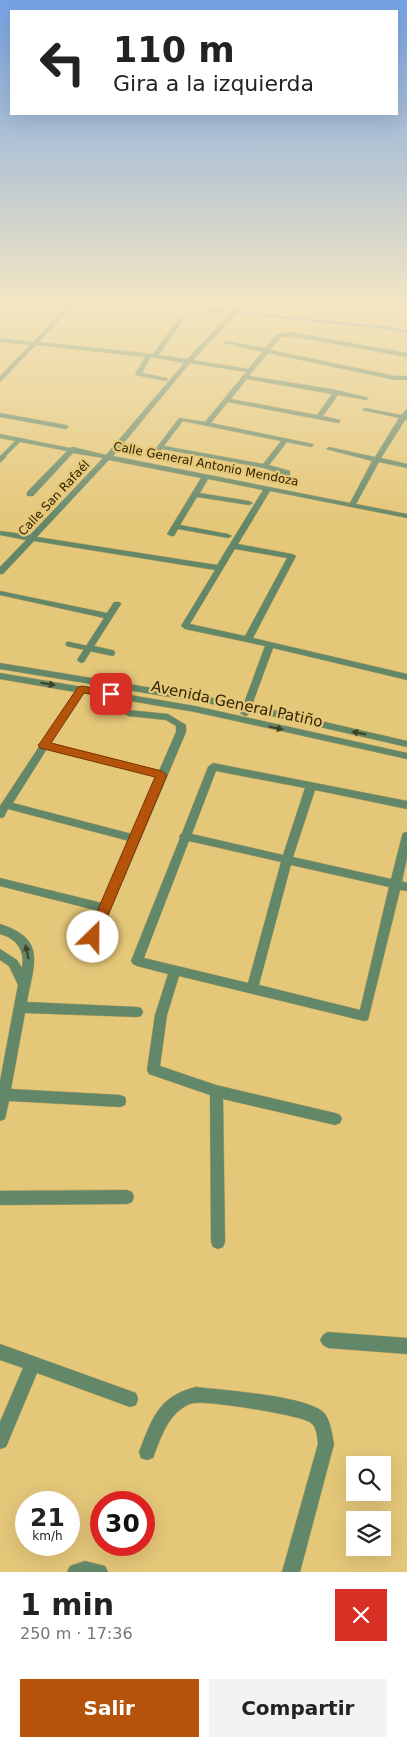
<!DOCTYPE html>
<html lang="es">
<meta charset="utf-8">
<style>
body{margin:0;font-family:"DejaVu Sans",sans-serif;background:#f2f2f2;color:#222;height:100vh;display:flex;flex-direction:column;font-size:19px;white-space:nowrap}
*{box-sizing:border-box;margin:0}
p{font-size:16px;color:#767676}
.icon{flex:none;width:28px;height:28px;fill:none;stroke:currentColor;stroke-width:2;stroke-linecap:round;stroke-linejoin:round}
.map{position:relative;height:1572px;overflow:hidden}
.drawer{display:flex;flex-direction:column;background:#fff;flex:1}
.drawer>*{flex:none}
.guide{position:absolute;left:10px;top:10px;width:388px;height:105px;border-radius:0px;box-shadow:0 5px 20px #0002;background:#fff;color:#222;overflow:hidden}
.tools{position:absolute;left:346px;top:1456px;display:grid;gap:10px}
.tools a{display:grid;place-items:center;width:45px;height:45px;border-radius:0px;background:#fff;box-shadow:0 5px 20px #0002;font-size:25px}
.speed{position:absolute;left:15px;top:1491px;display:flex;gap:10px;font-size:25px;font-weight:700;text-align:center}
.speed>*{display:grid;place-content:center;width:65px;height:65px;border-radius:50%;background:#fff;box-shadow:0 5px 20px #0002;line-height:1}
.speed small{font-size:12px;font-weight:400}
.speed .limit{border:8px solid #d22;background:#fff;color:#111}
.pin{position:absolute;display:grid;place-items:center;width:42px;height:42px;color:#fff;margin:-21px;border-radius:10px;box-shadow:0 2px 8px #0006}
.me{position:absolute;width:55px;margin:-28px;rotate:23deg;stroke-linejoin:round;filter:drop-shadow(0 0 4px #0008)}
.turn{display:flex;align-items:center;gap:18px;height:105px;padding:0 20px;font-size:22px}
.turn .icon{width:65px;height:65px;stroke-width:2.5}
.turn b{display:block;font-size:35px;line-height:42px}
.round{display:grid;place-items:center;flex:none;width:52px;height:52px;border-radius:0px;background:#f2f2f2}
.overview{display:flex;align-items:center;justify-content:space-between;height:85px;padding:0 20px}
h1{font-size:30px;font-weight:600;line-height:38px}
.primary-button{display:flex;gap:10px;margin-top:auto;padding:10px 20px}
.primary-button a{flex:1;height:58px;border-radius:0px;background:#b45309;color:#fff;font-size:20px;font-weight:600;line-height:58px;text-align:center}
.primary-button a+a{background:#f2f2f2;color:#222}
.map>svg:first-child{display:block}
</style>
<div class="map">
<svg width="407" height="1572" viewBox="0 0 407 1572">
<rect width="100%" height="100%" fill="#e5c779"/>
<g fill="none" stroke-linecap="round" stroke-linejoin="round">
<polyline stroke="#6a87de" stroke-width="2.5" points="186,303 209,310 390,328 407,332"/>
<g stroke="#c1a661" stroke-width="4.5">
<polyline id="service-far2" points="2,457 19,440"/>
</g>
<g stroke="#c1a661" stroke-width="5.5">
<g id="service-far1">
<polyline points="0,460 4,456"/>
<polyline points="68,644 96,650"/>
</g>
</g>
<g stroke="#c1a661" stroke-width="7">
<polyline id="service" points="90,648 112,653"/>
</g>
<g stroke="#c1a661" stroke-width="1">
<g id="minor">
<path d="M69 303H75L39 342 153 354 179 318 181 317 184 319 159 355 187 359 241 303H247L193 360 248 369 262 352 224 343V341L265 348 277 334 290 332 407 353V357L290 336 281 337 270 350 395 376H407V380H395L268 353 249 376 337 390 369 398 366 400 338 395 323 416 340 420V422L338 423 228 402 211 423 313 444 314 445 311 447 287 442 269 465 290 471V475H284L264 468 162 449 155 457H151V455L179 418 205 422 246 372 190 363 113 456 350 503 372 461 326 449 329 447 375 457 399 418 362 410 365 408 401 415 407 409V420H405L381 458 407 464V468L379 462 356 504 407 514V518L270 491 238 544 292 554 296 556 253 638 407 674V680L273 648 252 705 407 741V747L250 711 248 715 245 716 240 713 242 709 0 669V663L244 703 265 646 185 629 181 626 215 570 34 541 3 574H0V567L26 540 0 535V531L30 535 103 458 73 453 33 496H27V492L67 451 0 438V434L70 448 73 447 106 455 184 363 151 357 142 373 167 378 168 379 165 381 136 375 135 374 145 357 36 345 0 382V376L30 345 0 342V338L33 342ZM247 379 332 394 317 415 231 399ZM183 421 281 441 263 464 164 446ZM109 460 201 478 167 534 171 536H174L178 529 228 538 232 536 228 534 180 525 197 497 249 505 253 503 249 501 200 493 208 479 263 490 217 565 37 537ZM235 549 287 558 245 636 190 624Z"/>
<polygon points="0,413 66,425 69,427 66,429 0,417"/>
<polygon points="0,591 107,613 114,602 120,602 121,604 84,662 81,663 77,660 104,618 0,595"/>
<path d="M0 673 195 706 407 753V759L195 712 83 693 51 743 159 771 176 732V726L166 720 128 716 123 713 128 710 168 714 186 725V732L99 937 97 940 93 942 89 940 87 937 99 911 0 886V878L102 903 129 841 8 809 4 817 0 818V806L75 692 0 679ZM47 749 157 777 132 834 13 803Z"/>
<path d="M213 763 407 801V809L315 790 293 857 391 879 402 836 403 833 407 832V858L402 881 407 883V891L400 890 368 1020 364 1021 179 976 167 1015 160 1066 216 1085 335 1113 340 1115 342 1119 340 1123 335 1125 223 1099 225 1242 223 1247 218 1249 213 1247 211 1242 210 1095 149 1074 147 1070 155 1015 168 974 137 966 133 964 131 961 180 838 179 836 182 833 208 767ZM216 771 305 788 283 855 192 834ZM189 841 281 862 248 983 144 958ZM291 865 389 887 360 1010 259 985Z"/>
<path d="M0 924C47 939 34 963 27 1002L137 1007 141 1008 143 1012 141 1016 137 1017 25 1013 11 1089 120 1095 125 1097 126 1101 125 1105 120 1107 9 1101 5 1119 0 1121V1081L18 985 9 966 0 960V949L17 960 22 968C25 950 17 939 0 934Z"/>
<polygon points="127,1190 132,1192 134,1197 132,1202 127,1204 0,1205 0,1191"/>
<polygon points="328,1332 407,1338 407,1354 328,1348 323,1345 320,1340 323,1335"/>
<polygon points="0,1344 136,1393 138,1399 136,1405 130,1407 37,1373 6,1447 0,1449 0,1422 23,1368 0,1360"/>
<path d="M196 1387C221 1390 311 1396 325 1414 331 1423 332 1434 334 1444L300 1572H282L318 1444C317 1437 317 1427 311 1423 301 1415 210 1401 195 1403 191 1403 187 1405 184 1407 167 1417 160 1440 153 1458L147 1460 141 1458 139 1452C152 1419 158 1396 196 1387Z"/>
<polygon points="85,1561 105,1566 108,1572 67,1572 70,1566"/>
</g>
</g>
<polyline stroke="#a38c4e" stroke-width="1" stroke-dasharray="0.5 2.5" stroke-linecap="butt" points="29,303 57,307"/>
<use href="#service-far2" stroke="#638769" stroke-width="4"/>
<use href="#service-far1" stroke="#638769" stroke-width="4.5"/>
<use href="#service" stroke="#638769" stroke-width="5.5"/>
<use href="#minor" fill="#638769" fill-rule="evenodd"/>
</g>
<defs><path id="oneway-solid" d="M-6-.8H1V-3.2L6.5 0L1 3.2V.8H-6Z" transform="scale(1.25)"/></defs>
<g fill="#3f4121">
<use href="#oneway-solid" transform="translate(48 684) rotate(9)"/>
<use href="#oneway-solid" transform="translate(276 728) rotate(12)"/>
<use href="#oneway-solid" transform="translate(359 733) rotate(-168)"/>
<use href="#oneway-solid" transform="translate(27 952) rotate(-103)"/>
</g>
<linearGradient id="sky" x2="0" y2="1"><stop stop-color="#75a2e4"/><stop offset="0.58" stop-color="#f3e6c3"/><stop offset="1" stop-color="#f3e6c3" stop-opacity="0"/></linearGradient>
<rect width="407" height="523" fill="url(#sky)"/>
<polygon fill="#b45309" stroke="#753606" points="82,686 111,691 116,694 111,698 84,693 51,743 162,771 167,775 99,937 97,941 93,942 88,941 86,937 155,777 40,748 38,745 40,743 78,687"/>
<g text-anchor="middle" stroke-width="4.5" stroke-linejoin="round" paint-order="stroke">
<g font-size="12" fill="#2f2302" stroke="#e5c779">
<text transform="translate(206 464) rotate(11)" y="4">Calle General Antonio Mendoza</text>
<text transform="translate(54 498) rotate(-47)" y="4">Calle San Rafaél</text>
</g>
<g font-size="15" fill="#2f2302" stroke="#e5c779">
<text transform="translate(237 704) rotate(12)" y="5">Avenida General Patiño</text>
</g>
</g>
</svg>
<div class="tools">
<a><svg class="icon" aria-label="search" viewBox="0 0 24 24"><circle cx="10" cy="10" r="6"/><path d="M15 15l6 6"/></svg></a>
<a><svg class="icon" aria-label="layers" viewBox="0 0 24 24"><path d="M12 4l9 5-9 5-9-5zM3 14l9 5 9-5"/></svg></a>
</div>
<div class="speed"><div>21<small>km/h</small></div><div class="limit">30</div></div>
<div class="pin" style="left:111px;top:694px;background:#d93025"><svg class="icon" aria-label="arrive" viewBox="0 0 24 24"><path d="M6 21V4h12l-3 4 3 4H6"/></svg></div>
<svg class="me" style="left:93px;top:937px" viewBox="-20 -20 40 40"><circle r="19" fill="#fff"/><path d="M0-13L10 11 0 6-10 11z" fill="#b45309"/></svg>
<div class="guide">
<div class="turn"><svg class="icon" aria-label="left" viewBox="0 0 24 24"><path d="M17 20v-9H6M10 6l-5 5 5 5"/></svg><div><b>110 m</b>Gira a la izquierda</div></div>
</div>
</div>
<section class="drawer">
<div class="overview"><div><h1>1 min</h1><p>250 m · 17:36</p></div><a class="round" style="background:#d93025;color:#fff"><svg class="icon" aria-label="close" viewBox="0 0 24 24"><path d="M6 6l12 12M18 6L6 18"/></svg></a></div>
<div class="primary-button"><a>Salir</a><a>Compartir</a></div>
</section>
